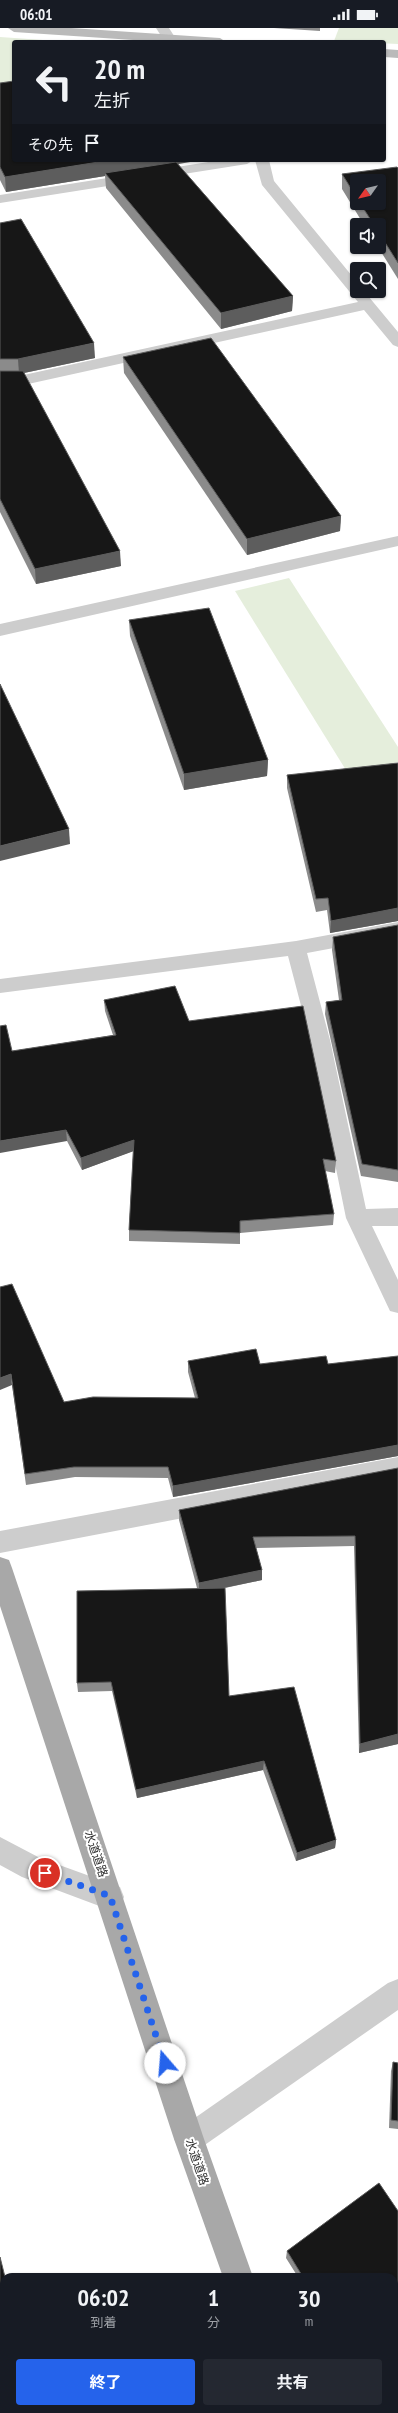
<!DOCTYPE html>
<html lang="ja">
<meta charset="utf-8">
<style>
body{margin:0;font-family:"PT Sans Narrow","Noto Sans JP",sans-serif;background:#242831;color:#f1f3f6;height:100vh;display:flex;flex-direction:column;font-size:15px;white-space:nowrap}
*{box-sizing:border-box;margin:0}
p{font-size:13px;color:#9ea1a6}
.icon{flex:none;width:22px;height:22px;fill:none;stroke:currentColor;stroke-width:2;stroke-linecap:round;stroke-linejoin:round}
.map{position:relative;flex:1;overflow:hidden}
.panel{position:absolute;left:0px;top:2245px;width:398px;height:140px;display:flex;flex-direction:column;background:#171b24;border-radius:12px 12px 0 0;box-shadow:0 1px 3px #0004}
.panel>*{flex:none}
.hud{position:absolute;left:12px;top:12px;width:374px;height:122px;border-radius:4px;box-shadow:0 1px 3px #0004;background:#171b24;color:#f1f3f6;overflow:hidden}
.needle{width:26px;rotate:236deg}
.buttons{position:absolute;left:350px;top:146px;display:grid;gap:8px}
.buttons a{display:grid;place-items:center;width:36px;height:36px;border-radius:4px;background:#171b24;box-shadow:0 1px 3px #0004;font-size:20px}
.pin{position:absolute;display:grid;place-items:center;width:34px;height:34px;color:#fff;margin:-17px;border:2px solid #fff;border-radius:50%;box-shadow:0 1px 4px #0007}
.me{position:absolute;width:44px;margin:-22px;rotate:342deg;stroke-linejoin:round;filter:drop-shadow(0 0 3px #0008)}
.turn{display:flex;align-items:center;gap:14px;height:84px;padding:0 16px;font-size:18px}
.turn .icon{width:52px;height:52px;stroke-width:2.5}
.turn b{display:block;font-size:28px;line-height:34px}
.then{display:flex;align-items:center;height:38px;padding:0 16px;background:#0003;gap:8px;font-size:15px}
.eta{display:flex;justify-content:space-evenly;align-items:center;height:68px;text-align:center}
.eta b{font-size:24px;font-weight:700;line-height:28px}
.button{display:flex;gap:8px;margin-top:auto;padding:8px 16px}
.button a{flex:1;height:46px;border-radius:4px;background:#2563eb;color:#fff;font-size:16px;font-weight:700;line-height:46px;text-align:center}
.button a+a{background:#242831;color:#f1f3f6}
.status{display:flex;justify-content:space-between;align-items:center;height:28px;padding:0 20px;background:#171b24;direction:ltr}
.status svg{height:11px;fill:currentColor}
.map>svg:first-child{display:block}
</style>
<div class="status"><b>06:01</b><svg viewBox="0 0 49 12"><path d="M0 12V9h3v3zM5 12V6h3v6zM10 12V3h3v9zM15 12V0h3v12zM26 1h20v11H26zM47 4h2v5h-2z"/></svg></div>
<div class="map">
<svg width="398" height="2385" viewBox="0 0 398 2385">
<rect width="100%" height="100%" fill="#fff"/>
<g fill="#e5eedc">
<polygon points="339,0 398,0 398,16 334,13"/>
<polygon points="0,9 72,14 14,14 14,54 0,55"/>
<polygon points="289,550 398,719 398,734 349,747 235,563"/>
</g>
<g fill="none" stroke-linecap="round" stroke-linejoin="round">
<g fill="#cdcdcd" fill-rule="evenodd">
<polygon points="156,0 169,0 176,11 175,14 165,14"/>
<polygon points="221,132 254,132 247,136 0,175 0,167"/>
<polygon points="255,132 269,132 274,153 357,254 357,263 364,263 398,304 398,319 393,317 364,282 19,358 0,358 0,348 19,348 358,274 262,157"/>
<polygon points="398,508 398,518 0,608 0,596"/>
<polygon points="398,894 398,908 307,925 330,1012 366,1181 398,1180 398,1198 372,1198 398,1252 398,1285 390,1283 346,1190 310,1012 288,928 0,965 0,951 296,913"/>
<polygon points="398,1429 398,1449 0,1525 0,1503"/>
<polygon points="0,1809 40,1830 120,1859 124,1869 120,1879 110,1882 22,1849 0,1837"/>
<polygon points="398,1951 398,1982 199,2121 189,2126 179,2121 174,2111 179,2101 388,1955"/>
</g>
<g fill="#bababa" fill-rule="evenodd">
<polygon points="8,0 71,0 220,10 226,14 163,14 14,4"/>
<polygon points="384,21 398,22 398,30 384,29"/>
</g>
<g fill="#a8a8a8" fill-rule="evenodd">
<polygon points="0,1529 9,1532 12,1540 204,2111 253,2249 223,2249 174,2111 0,1578"/>
<polygon points="267,2381 299,2381 300,2385 268,2385"/>
</g>
</g>
<g fill="#8b8b8b" fill-rule="evenodd">
<polygon points="274,0 320,0 320,3"/>
<polygon points="0,55 14,132 178,136 293,268 292,283 221,301 106,160 105,148 6,164 0,152"/>
<path d="M398 140V251L378 219H379V197H364L342 161V146ZM357 153 379 175H357Z"/>
<polygon points="0,195 95,330 24,345 121,538 36,556 0,484"/>
<polygon points="123,329 341,488 340,503 247,527 124,345"/>
<polygon points="129,592 268,732 267,748 184,762 130,608"/>
<polygon points="398,735 398,893 330,905 327,882 316,884 287,760 287,747"/>
<polygon points="398,897 398,1154 361,1148 325,986 326,974 339,972 332,922 333,909"/>
<polygon points="104,972 189,993 336,1133 335,1145 325,1143 334,1186 333,1197 240,1205 240,1216 129,1213 129,1202 133,1123 82,1142 67,1113 12,1023 113,1007 105,983"/>
<polygon points="398,1328 398,1428 173,1469 168,1450 75,1449 26,1457 12,1357 64,1374 195,1370 188,1344 188,1333 260,1336 328,1336"/>
<polygon points="398,1440 398,1716 359,1725 354,1518 256,1520 262,1542 262,1552 225,1560 229,1668 336,1812 335,1820 296,1833 263,1742 137,1770 112,1663 78,1664 77,1655 197,1560 179,1492 179,1482"/>
<polygon points="393,2034 398,2035 398,2101 389,2100 391,2043"/>
<polygon points="379,2155 398,2183 398,2385 349,2385 347,2381 394,2381 394,2249 298,2249 286,2230 287,2223"/>
</g>
<g fill="#5d5d5d">
<polygon points="111,132 202,132 108,148 105,145 105,148 6,164 5,149"/>
<polygon points="293,268 292,283 221,301 221,285"/>
<polygon points="94,315 95,330 19,346 18,331"/>
<polygon points="341,488 340,503 247,527 247,511"/>
<polygon points="120,523 121,538 36,556 35,541"/>
<polygon points="268,732 267,748 184,762 184,746"/>
<polygon points="69,801 70,816 0,833 0,818"/>
<polygon points="398,880 398,893 330,905 331,893"/>
<polygon points="66,1102 67,1113 0,1125 0,1113"/>
<polygon points="134,1112 134,1123 82,1142 81,1130"/>
<polygon points="11,1346 12,1357 0,1362 0,1350"/>
<polygon points="398,1417 398,1428 173,1469 173,1458"/>
<polygon points="262,1542 262,1552 199,1565 199,1555"/>
<polygon points="398,1706 398,1716 359,1725 360,1716"/>
<polygon points="264,1733 263,1742 137,1770 136,1762"/>
<polygon points="336,1812 335,1820 296,1833 297,1825"/>
<polygon points="4,2273 4,2279 0,2280 0,2274"/>
</g>
<g fill="#171717" stroke="#5d5d5d">
<polygon points="14,53 14,132 111,132 5,149 0,139 0,55"/>
<polygon points="176,134 293,268 221,285 105,145"/>
<polygon points="397,139 398,140 398,235 379,205 379,197 374,197 360,175 379,175 379,153 357,153 357,170 342,146"/>
<polygon points="21,191 94,315 18,331 0,331 0,195"/>
<polygon points="211,310 341,488 247,511 123,329"/>
<polygon points="0,343 23,343 120,523 35,541 0,471"/>
<polygon points="209,580 268,732 184,746 129,592"/>
<polygon points="0,656 69,801 0,818"/>
<polygon points="398,735 398,880 331,893 328,870 316,871 287,747"/>
<polygon points="398,897 398,1142 362,1136 326,974 342,972 333,909"/>
<polygon points="175,958 189,993 303,978 336,1133 323,1131 334,1186 240,1193 240,1205 129,1202 134,1112 81,1130 66,1102 0,1113 0,998 6,997 12,1023 116,1007 104,972"/>
<polygon points="12,1256 64,1374 93,1369 198,1370 188,1333 256,1321 260,1336 326,1328 328,1336 398,1328 398,1417 173,1458 168,1439 74,1439 25,1446 11,1346 0,1350 0,1259"/>
<polygon points="398,1440 398,1706 360,1716 355,1508 253,1509 262,1542 199,1555 179,1482"/>
<polygon points="225,1560 229,1668 294,1659 336,1812 297,1825 264,1733 136,1762 111,1654 77,1655 77,1563"/>
<polygon points="393,2034 398,2035 398,2093 391,2092"/>
<polygon points="379,2155 398,2183 398,2385 352,2385 351,2381 394,2381 394,2249 303,2249 287,2223"/>
<polygon points="0,2229 5,2249 4,2249 4,2273 0,2274"/>
</g>
<g fill="none" stroke-linecap="round" stroke-linejoin="round">
<polyline stroke="#2563eb" stroke-width="7" stroke-dasharray="0 12.6" points="45,1845 110,1868 165,2035"/>
</g>
<g text-anchor="middle" stroke-width="4" stroke-linejoin="round" paint-order="stroke">
<g font-size="12" fill="#303030" stroke="#fff">
<text transform="translate(96 1826) rotate(71)" y="4">水道道路</text>
<text transform="translate(197 2134) rotate(71)" y="4">水道道路</text>
</g>
</g>
</svg>
<div class="buttons">
<a><svg class="needle" viewBox="-14 -14 28 28"><path d="M0-13l5 13h-10z" fill="#e53935"/><path d="M0 13l5-13h-10z" fill="#9ea1a6"/></svg></a>
<a><svg class="icon" aria-label="sound" viewBox="0 0 24 24"><path d="M4 9h4l5-4v14l-5-4H4zM17 9q2 3 0 6"/></svg></a>
<a><svg class="icon" aria-label="search" viewBox="0 0 24 24"><circle cx="10" cy="10" r="6"/><path d="M15 15l6 6"/></svg></a>
</div>
<div class="pin" style="left:45px;top:1845px;background:#d93025"><svg class="icon" aria-label="arrive" viewBox="0 0 24 24"><path d="M6 21V4h12l-3 4 3 4H6"/></svg></div>
<svg class="me" style="left:165px;top:2035px" viewBox="-20 -20 40 40"><circle r="19" fill="#fff"/><path d="M0-13L10 11 0 6-10 11z" fill="#2563eb"/></svg>
<div class="hud">
<div class="turn"><svg class="icon" aria-label="left" viewBox="0 0 24 24"><path d="M17 20v-9H6M10 6l-5 5 5 5"/></svg><div><b>20 m</b>左折</div></div>
<div class="then">その先<svg class="icon" aria-label="arrive" viewBox="0 0 24 24"><path d="M6 21V4h12l-3 4 3 4H6"/></svg></div>
</div>
<section class="panel">
<div class="eta">
<div><b>06:02</b><p>到着</p></div>
<div><b>1</b><p>分</p></div>
<div><b>30</b><p>m</p></div>
</div>
<div class="button"><a>終了</a><a>共有</a></div>
</section>
</div>
